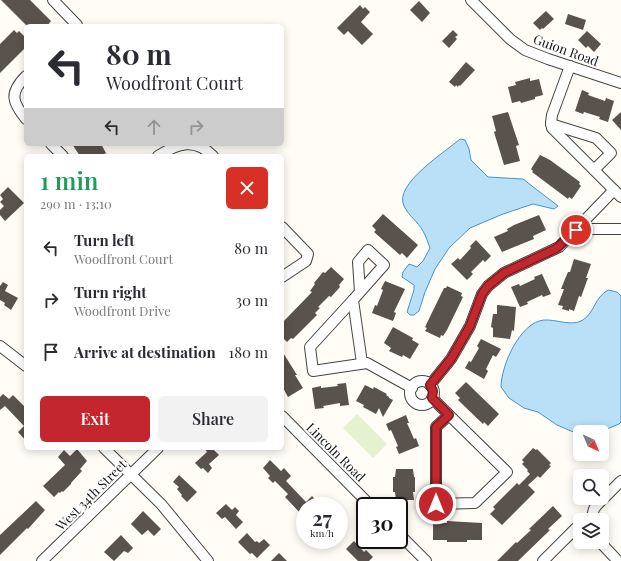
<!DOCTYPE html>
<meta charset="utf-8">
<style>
body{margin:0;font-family:"Playfair Display",serif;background:#f2f2f3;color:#2b2b33;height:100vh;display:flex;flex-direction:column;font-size:15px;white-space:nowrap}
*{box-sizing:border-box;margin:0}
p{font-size:13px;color:#7c7c81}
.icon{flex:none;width:22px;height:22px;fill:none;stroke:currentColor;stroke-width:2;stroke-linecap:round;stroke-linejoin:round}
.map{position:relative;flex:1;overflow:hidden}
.side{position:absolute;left:24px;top:154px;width:260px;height:296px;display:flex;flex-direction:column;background:#fff;border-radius:6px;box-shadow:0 2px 10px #0003}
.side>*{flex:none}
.hud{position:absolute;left:24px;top:24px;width:260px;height:122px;border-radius:6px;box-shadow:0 2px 10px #0003;background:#fff;color:#2b2b33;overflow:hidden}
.needle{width:26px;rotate:136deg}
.fabs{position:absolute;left:573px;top:425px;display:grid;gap:8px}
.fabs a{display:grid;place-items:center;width:36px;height:36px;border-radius:6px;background:#fff;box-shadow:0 2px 10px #0003;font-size:20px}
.speed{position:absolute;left:296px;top:497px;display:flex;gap:8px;font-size:20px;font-weight:700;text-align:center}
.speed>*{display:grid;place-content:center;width:52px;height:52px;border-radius:50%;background:#fff;box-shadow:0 2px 10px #0003;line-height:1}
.speed small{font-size:10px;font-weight:400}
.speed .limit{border:2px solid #111;border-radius:6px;background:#fff;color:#111}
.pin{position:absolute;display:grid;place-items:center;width:34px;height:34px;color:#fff;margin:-17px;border:2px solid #fff;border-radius:50%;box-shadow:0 1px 4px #0007}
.me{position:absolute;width:44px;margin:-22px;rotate:0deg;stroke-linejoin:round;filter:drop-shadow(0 0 3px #0008)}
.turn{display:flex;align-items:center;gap:14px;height:84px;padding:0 16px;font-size:18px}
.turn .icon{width:52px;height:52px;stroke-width:2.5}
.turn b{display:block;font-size:28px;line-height:34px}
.lanes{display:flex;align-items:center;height:38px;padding:0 16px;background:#0003;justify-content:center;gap:20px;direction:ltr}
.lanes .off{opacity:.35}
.round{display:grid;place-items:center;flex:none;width:42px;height:42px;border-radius:6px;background:#f2f2f3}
.overview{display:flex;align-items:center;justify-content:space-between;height:68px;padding:0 16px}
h1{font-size:24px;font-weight:600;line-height:30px;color:#1e9e55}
.action{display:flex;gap:8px;margin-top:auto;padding:8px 16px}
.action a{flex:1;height:46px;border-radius:6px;background:#c4262e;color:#fff;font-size:16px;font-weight:600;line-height:46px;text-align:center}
.action a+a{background:#f2f2f3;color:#2b2b33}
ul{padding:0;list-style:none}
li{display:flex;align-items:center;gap:12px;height:52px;padding:0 16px}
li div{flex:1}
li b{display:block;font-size:15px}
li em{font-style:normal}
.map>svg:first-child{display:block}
</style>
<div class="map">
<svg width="621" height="561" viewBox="0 0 621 561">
<rect width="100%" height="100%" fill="#fffdf5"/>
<polygon fill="#e6f2cf" points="357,414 387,444 373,458 343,428"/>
<g fill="#b9e0f7" stroke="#3f96cf">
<path d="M460 139 465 140 469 149 471 160 488 177 523 179 558 206 554 209 533 204 503 214 470 228 449 248 435 269 425 292 419 311 414 315H410L407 312 414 290V285L402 277 403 272 409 264 417 267 423 261 430 248C428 243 426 236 423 231 418 222 408 215 404 206 393 184 447 151 460 139Z"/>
<path d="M608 290 617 292 621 296V422L619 424 602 431 580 432V434H578L557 425 538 412 524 408 509 398 501 387C501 366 520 322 544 320 556 319 572 327 583 320 595 312 594 298 608 290Z"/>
</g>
<g fill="#5a524d">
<polygon points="1,0 30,0 51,21 47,26 27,26"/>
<polygon points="419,1 430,13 422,22 410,10"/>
<polygon points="360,5 363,9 365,7 370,12 361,22 373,34 362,45 348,31 344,35 337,28"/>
<polygon points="546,11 554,19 543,29 542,28 540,30 533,23"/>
<polygon points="568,14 586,20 583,30 565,24"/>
<polygon points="14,30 17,33 19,31 26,38 26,47 0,73 0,44"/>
<polygon points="453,30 458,35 455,37 457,39 449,48 442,41"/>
<polygon points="587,31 601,44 594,52 588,46 586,48 578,40"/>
<polygon points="466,62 475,70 460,86 459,85 458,87 456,85 455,87 449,82"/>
<polygon points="530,78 530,81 539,79 543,95 535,97 535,99 521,103 520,101 512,103 508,87 516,85 515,82"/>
<polygon points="582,90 589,93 588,95 605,101 606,98 614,101 608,122 599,119 600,117 584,112 583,114 575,111"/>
<polygon points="508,112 519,145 516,146 520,161 504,165 494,132 496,131 492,116"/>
<polygon points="621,112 621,130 612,120"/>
<polygon points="72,144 101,144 106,153 101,156 80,156"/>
<polygon points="540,155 550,160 580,182 579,184 581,186 572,199 569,197 568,199 532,172 533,171 531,169"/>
<polygon points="8,187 24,203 5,221 0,215 0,210 4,206 0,202 3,199 0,195"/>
<polygon points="383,214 418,245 407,258 402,253 400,255 374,232 376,230 372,226"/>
<polygon points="539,215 546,230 533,236 534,239 502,252 494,237 508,231 507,229 514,225"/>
<polygon points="476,240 491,256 485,262 483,260 471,272 473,274 467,280 451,264 458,258 460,260 471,248 470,246"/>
<polygon points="574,259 591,264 586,278 588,278 581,297 579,296 574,311 569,309 569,311 562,309 563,306 558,305 564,289 561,289 565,279 568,272 570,272"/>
<polygon points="331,267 344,279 339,285 340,287 331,297 329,296 318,307 320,308 315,313 317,315 293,339 291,338 287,342 282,337 282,323 312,292 310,291 315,284 314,283 323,272 325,273"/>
<polygon points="542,274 551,294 543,297 542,295 527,302 528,304 520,307 511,287 519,284 520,286 535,279 534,277"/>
<polygon points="385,281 405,289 394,312 396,313 393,321 372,313 375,305 377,306 383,290 381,289"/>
<polygon points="3,282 8,285 5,291 18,298 11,310 4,305 5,303 0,300 0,286"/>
<polygon points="447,286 462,293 461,296 463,297 447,330 443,336 441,335 440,338 425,331 427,328 425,327 444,288 446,288"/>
<polygon points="497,305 516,307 514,331 512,330 510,339 493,337 493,328 491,327 493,314 497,314"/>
<polygon points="393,327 413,338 412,340 419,344 410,359 403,355 402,357 389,351 391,348 384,343"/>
<polygon points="481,339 501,349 496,357 493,355 486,369 488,371 484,379 465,368 469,361 471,362 479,348 477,346"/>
<polygon points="282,351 297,375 295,375 303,388 288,397 282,386"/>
<polygon points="466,382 499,414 488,426 484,422 483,424 458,400 460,398 455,393"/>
<polygon points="346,383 349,405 340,406 340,403 323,406 324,408 315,409 312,388 321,386 321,388 338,386 337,384"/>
<polygon points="365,385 373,389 374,387 387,394 386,395 389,397 389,398 393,400 383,417 379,408 376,414 363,407 364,405 356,401"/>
<polygon points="3,394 9,399 13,395 26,408 26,441 18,432 24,426 5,406 0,410 0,397"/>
<polygon points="406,415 409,423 407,423 414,439 416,438 419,446 399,454 396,447 398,446 391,430 389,431 386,424"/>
<polygon points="204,448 212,448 219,455 209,464 212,468 208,473 203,468 201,469 195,463 207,452"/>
<polygon points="533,448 536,450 537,449 551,463 549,465 551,466 540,478 538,476 528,485 535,492 502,525 490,514 495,509 493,507 517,483 519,485 530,474 527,471 528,470 522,464 524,462 522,460"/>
<polygon points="77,449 87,461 80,469 82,471 71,483 71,484 63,492 62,491 60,493 59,492 54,497 43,486 65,465 58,457 64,450 70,456"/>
<polygon points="270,460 281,471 284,468 291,476 286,481 306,502 312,496 318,503 314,506 305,506 305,511 301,514 285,497 288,494 275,481 273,483 268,478 270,476 263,468"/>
<polygon points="396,469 413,469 414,477 415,477 415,492 413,492 414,500 396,500 395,492 393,492 393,477 395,477"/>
<polygon points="179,475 197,492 187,502 181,496 182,495 177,489 179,487 173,482"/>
<polygon points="36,501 45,510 28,529 27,528 0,555 0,535"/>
<polygon points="226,504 232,510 235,507 239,511 236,515 243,522 236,529 225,517 222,519 216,513"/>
<polygon points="553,506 562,516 548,529 550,530 518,561 497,561 516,542 517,543 531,530 529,529"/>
<polygon points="143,511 161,529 154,536 148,530 142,535 131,524"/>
<polygon points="447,521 482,523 482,540 467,540 467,542 447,542 447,540 433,540 433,523 447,523"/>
<polygon points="247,533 255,542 257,541 259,543 264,539 270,545 257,558 252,553 250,554 238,542"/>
<polygon points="121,535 133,548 128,553 124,551 114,561 104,552"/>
<polygon points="354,541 364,552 366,550 373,557 369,561 358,561 346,549"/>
<polygon points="279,553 287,561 271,561"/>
</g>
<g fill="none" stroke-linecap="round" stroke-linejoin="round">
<g stroke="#444" stroke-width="12">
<g id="minor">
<polyline points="53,0 77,25 75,26"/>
<polyline points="471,0 510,39 525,50 548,59 621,83"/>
<polyline points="570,66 552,115 551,123 552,128 621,197"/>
<path d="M26 76C9 93 12 102 26 119"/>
<polyline points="551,124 596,138 611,153 594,170"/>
<polyline points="51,144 63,156"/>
<path d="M158 156C178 143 195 138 213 156"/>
<polyline points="282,227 308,254 306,261 282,277"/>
<polyline points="576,229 621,229"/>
<polyline points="360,292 358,262 368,250 384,265 353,300 362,363"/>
<polyline points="353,300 310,347 313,371 367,363 412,388"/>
<polyline points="0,346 26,366"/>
<circle cx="422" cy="393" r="12"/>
<polyline points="430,385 451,359 470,326 482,294 488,286 504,273 559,247 614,190"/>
<polyline points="432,398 449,415"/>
<polygon points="449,415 507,472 475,503 436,504 436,427"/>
<polyline points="282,416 371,506"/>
<polyline points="104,448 161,504 208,561"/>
<polyline points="591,520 594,509 597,505 621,481"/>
<polyline points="399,534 426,561"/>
<polyline points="600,542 618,561"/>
<polyline points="42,561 158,448"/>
<polyline points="543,561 576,528 580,526"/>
</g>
</g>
<use href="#minor" stroke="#fff" stroke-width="10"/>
</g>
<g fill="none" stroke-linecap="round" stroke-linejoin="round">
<g stroke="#7f191e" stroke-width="10">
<polyline id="route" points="436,504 436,427 449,415 432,398 433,391 430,385 451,359 470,326 482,294 488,286 504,273 557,248 576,230"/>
</g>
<use href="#route" stroke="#c4262e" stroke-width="7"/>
</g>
<g text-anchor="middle" stroke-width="4" stroke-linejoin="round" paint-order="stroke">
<g font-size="13" fill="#111" stroke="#fff">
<text transform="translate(566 50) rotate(20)" y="5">Guion Road</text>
<text transform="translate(336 452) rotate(45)" y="5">Lincoln Road</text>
<text transform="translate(91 495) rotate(-45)" y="5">West 34th Street</text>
</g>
</g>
</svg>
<div class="fabs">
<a><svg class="needle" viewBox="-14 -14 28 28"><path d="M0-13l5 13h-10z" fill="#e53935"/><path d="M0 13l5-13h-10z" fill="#7c7c81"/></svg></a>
<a><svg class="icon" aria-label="search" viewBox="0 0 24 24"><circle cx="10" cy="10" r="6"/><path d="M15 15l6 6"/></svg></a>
<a><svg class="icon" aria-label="layers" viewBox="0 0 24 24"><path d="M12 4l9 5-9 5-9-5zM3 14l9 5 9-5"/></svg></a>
</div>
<div class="speed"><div>27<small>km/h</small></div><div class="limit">30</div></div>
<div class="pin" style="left:576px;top:230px;background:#d93025"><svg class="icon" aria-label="arrive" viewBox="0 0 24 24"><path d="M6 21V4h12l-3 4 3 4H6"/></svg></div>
<svg class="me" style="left:436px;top:504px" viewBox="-20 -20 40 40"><circle r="17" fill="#c4262e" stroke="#fff" stroke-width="3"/><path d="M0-11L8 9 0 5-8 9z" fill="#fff"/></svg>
<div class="hud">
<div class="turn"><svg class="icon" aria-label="left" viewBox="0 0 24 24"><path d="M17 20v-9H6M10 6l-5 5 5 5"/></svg><div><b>80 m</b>Woodfront Court</div></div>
<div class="lanes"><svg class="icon" aria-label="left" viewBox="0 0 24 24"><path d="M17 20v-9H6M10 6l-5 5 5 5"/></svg><svg class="icon off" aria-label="ahead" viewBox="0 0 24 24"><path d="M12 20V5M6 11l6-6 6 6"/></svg><svg class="icon off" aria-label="right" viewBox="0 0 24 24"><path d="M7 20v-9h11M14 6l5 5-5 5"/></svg></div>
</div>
<section class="side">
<div class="overview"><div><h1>1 min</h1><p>290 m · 13:10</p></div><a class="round" style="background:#d93025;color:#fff"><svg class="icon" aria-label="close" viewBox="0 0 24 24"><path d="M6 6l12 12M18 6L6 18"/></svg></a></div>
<ul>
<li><svg class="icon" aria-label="left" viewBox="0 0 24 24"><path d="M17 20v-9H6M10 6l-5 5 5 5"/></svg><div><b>Turn left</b><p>Woodfront Court</p></div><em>80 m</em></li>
<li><svg class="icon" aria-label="right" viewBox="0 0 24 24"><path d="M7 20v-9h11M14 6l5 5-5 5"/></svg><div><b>Turn right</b><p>Woodfront Drive</p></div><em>30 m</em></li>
<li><svg class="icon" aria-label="arrive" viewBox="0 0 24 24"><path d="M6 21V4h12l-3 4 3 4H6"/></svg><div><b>Arrive at destination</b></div><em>180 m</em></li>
</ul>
<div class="action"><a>Exit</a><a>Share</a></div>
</section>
</div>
